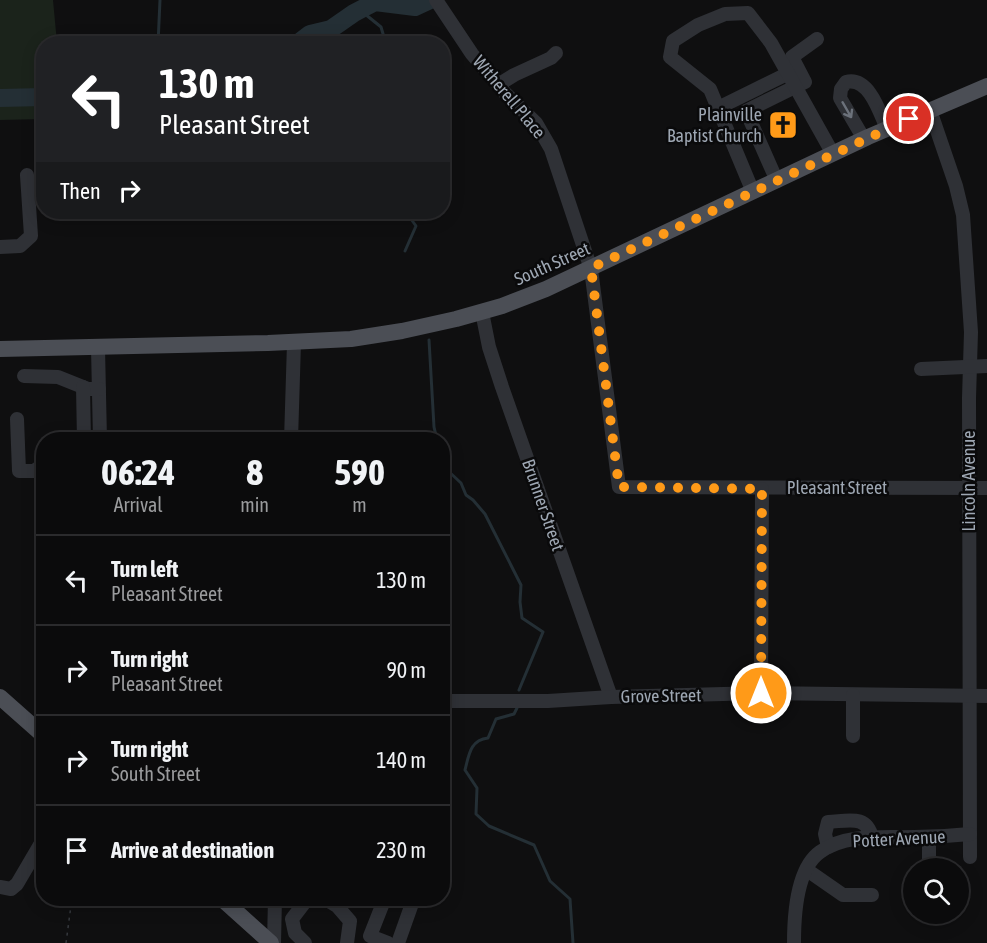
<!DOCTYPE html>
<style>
body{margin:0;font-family:"Asap Condensed",sans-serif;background:#19191a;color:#f1f3f6;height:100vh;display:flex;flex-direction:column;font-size:22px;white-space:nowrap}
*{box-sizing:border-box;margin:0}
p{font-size:20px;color:#9a9b9d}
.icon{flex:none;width:33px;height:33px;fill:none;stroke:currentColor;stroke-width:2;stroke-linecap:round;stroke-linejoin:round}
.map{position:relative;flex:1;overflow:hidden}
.side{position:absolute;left:36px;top:432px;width:414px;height:474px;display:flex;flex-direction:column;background:#0b0b0c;border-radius:24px;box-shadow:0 3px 15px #0003,0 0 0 2px #2b2b2d}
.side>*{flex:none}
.hud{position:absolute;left:36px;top:36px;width:414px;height:183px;border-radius:24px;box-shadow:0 3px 15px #0003,0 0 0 2px #2b2b2d;background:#202124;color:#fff;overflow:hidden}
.buttons{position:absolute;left:903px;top:858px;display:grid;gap:12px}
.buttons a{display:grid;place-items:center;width:66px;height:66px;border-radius:50%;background:#0b0b0c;box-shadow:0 3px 15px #0003,0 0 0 2px #2b2b2d;font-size:30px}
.pin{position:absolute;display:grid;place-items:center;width:51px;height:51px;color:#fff;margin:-26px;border:3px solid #fff;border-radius:50%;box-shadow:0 2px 6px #0007}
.me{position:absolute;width:66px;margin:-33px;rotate:0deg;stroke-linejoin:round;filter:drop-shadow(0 0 4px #0008)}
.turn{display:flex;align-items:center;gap:21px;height:126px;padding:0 24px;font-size:27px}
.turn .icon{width:78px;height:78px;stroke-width:2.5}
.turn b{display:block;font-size:42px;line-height:51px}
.then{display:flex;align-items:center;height:57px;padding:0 24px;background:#0003;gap:12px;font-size:22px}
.eta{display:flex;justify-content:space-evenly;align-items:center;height:102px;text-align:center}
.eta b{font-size:36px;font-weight:700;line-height:42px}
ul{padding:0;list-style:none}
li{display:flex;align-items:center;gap:18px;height:90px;padding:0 24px;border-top:2px solid #2b2b2d}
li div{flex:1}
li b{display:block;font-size:22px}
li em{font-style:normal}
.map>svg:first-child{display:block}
</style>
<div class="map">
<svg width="987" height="943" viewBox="0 0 987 943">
<rect width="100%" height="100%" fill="#0f0f10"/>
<polygon fill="#1b231b" points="0,0 53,0 57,43 44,44 43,119 0,120"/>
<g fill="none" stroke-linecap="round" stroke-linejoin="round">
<g stroke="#242f35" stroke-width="3">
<polyline points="360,10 381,27 386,44"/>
<polyline points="158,44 160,0"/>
<polyline points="405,251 416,226 406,212"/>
<polyline points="429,340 434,427 437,440"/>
<polyline points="442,460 444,467 461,483 466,495 473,500 485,514 521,585 520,602 522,618 543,632 519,690"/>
<path d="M517 708 514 714 496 719 488 738C470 740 469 755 465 770L477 788 476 814 489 826 534 845 550 881 570 899 573 943"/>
</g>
<g stroke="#242f35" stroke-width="18">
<polyline points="297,44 310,34 331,29 354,13 375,2 415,7 430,0"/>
<polyline points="0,98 44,97"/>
</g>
<polyline stroke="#35383d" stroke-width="1.5" stroke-dasharray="3 4.5" stroke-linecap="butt" points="66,943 72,898"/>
<g stroke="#2f3136" stroke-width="14">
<polyline points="436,0 472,54 505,93 536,123 551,149 591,269 619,487 987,488"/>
<polyline points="498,85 514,75 551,58 556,53"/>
<polyline points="718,108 787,74"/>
<polyline points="930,110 956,186 963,215 971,332 969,398 970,857"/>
<path d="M864 139 840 98 841 89 846 82C869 76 880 113 887 129"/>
<polyline points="777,181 746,111 805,82 792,57 817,39"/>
<polyline points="753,192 710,89 670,57 673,41 698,25 725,14 748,13 771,43 833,154"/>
<polyline points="0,247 20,246 31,236 27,175"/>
<polyline points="482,312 489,347 502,387 611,697"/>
<polyline points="98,348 100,440"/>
<polyline points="921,369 987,366"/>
<polyline points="24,376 58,377 88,389 99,389"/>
<polyline points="83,387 84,440"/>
<polyline points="17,419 19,471 34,471 44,464"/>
<polyline points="291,440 294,343"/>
<polyline points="761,693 762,489"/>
<polyline points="442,701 548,701 611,697 761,693 987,696"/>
<polyline points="853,736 853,695"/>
<path d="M828 847 825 834 828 822C848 821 867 814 872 838"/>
<polyline points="929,868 929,837"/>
<polyline points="807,870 843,895 872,895"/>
<polyline points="0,887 11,889 17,884 44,838"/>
<polyline points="324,898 337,906 350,921 347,943"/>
<polyline points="385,898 370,936 388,943"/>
<polyline points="274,943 275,898"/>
<polyline points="305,943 295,933 292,919 308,898"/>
<polyline points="398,943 414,898"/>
<path d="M794 943C794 917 796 869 820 852 846 833 884 838 914 837 933 837 951 836 970 834"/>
</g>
<g stroke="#4b4e55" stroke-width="16">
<polyline points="0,349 268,343 351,339 402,331 456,319 502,306 546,289 868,137 987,86"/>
<polyline points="0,697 44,736"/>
<polyline points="221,898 271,943"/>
</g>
</g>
<defs><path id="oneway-shaft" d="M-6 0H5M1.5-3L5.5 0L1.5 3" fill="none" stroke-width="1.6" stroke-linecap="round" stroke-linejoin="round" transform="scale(1.5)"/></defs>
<use stroke="#6c727b" href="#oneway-shaft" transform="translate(847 110) rotate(60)"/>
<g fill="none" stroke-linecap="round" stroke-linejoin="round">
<polyline stroke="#ff9a18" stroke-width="10" stroke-dasharray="0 18" points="761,693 762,489 619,487 591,268 909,119"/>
</g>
<defs>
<g id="church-square" transform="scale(1.5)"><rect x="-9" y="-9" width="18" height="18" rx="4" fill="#ff9a18" stroke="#0a0a0b"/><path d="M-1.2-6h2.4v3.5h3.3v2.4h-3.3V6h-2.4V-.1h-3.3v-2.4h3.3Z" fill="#111"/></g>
</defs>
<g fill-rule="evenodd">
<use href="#church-square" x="783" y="125"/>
</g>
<g text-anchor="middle" stroke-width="5" stroke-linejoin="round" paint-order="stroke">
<g font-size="18" fill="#9ea7b3" stroke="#0a0a0b">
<text transform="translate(509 97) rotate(50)" y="6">Witherell Place</text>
<text transform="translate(552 264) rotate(-24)" y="6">South Street</text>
<text transform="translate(969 481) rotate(-90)" y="6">Lincoln Avenue</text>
<text x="837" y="494">Pleasant Street</text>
<text transform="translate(543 505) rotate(71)" y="6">Brunner Street</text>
<text transform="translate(661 696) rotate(-1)" y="6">Grove Street</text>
<text transform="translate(899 839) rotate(-3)" y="6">Potter Avenue</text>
</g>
<g font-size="18" fill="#9ea7b3" stroke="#0a0a0b" text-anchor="end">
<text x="762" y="121">Plainville<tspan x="762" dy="21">Baptist Church</tspan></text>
</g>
</g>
</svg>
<div class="buttons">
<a><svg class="icon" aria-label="search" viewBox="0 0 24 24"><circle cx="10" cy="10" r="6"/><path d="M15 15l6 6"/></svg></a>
</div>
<div class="pin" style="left:909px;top:119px;background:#d93025"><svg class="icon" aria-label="arrive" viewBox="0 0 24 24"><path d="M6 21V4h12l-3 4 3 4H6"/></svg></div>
<svg class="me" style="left:761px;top:693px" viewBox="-20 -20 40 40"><circle r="17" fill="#ff9a18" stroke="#fff" stroke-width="3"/><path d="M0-11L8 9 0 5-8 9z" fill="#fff"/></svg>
<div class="hud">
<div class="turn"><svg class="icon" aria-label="left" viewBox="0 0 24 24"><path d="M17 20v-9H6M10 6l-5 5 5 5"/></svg><div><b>130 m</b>Pleasant Street</div></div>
<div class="then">Then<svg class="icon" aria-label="right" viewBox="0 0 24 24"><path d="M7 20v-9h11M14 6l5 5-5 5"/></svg></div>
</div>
<section class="side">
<div class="eta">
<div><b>06:24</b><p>Arrival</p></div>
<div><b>8</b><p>min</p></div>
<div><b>590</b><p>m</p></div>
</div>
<ul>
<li><svg class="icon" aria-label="left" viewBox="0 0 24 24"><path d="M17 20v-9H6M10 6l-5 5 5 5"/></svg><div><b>Turn left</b><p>Pleasant Street</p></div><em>130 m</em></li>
<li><svg class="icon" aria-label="right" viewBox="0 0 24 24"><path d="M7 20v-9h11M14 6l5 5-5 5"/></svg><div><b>Turn right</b><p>Pleasant Street</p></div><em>90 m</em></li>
<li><svg class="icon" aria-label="right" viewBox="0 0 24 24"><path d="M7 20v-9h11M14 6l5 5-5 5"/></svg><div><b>Turn right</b><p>South Street</p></div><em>140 m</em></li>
<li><svg class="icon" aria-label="arrive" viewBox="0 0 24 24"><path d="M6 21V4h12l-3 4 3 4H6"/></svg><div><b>Arrive at destination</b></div><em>230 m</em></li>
</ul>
</section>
</div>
